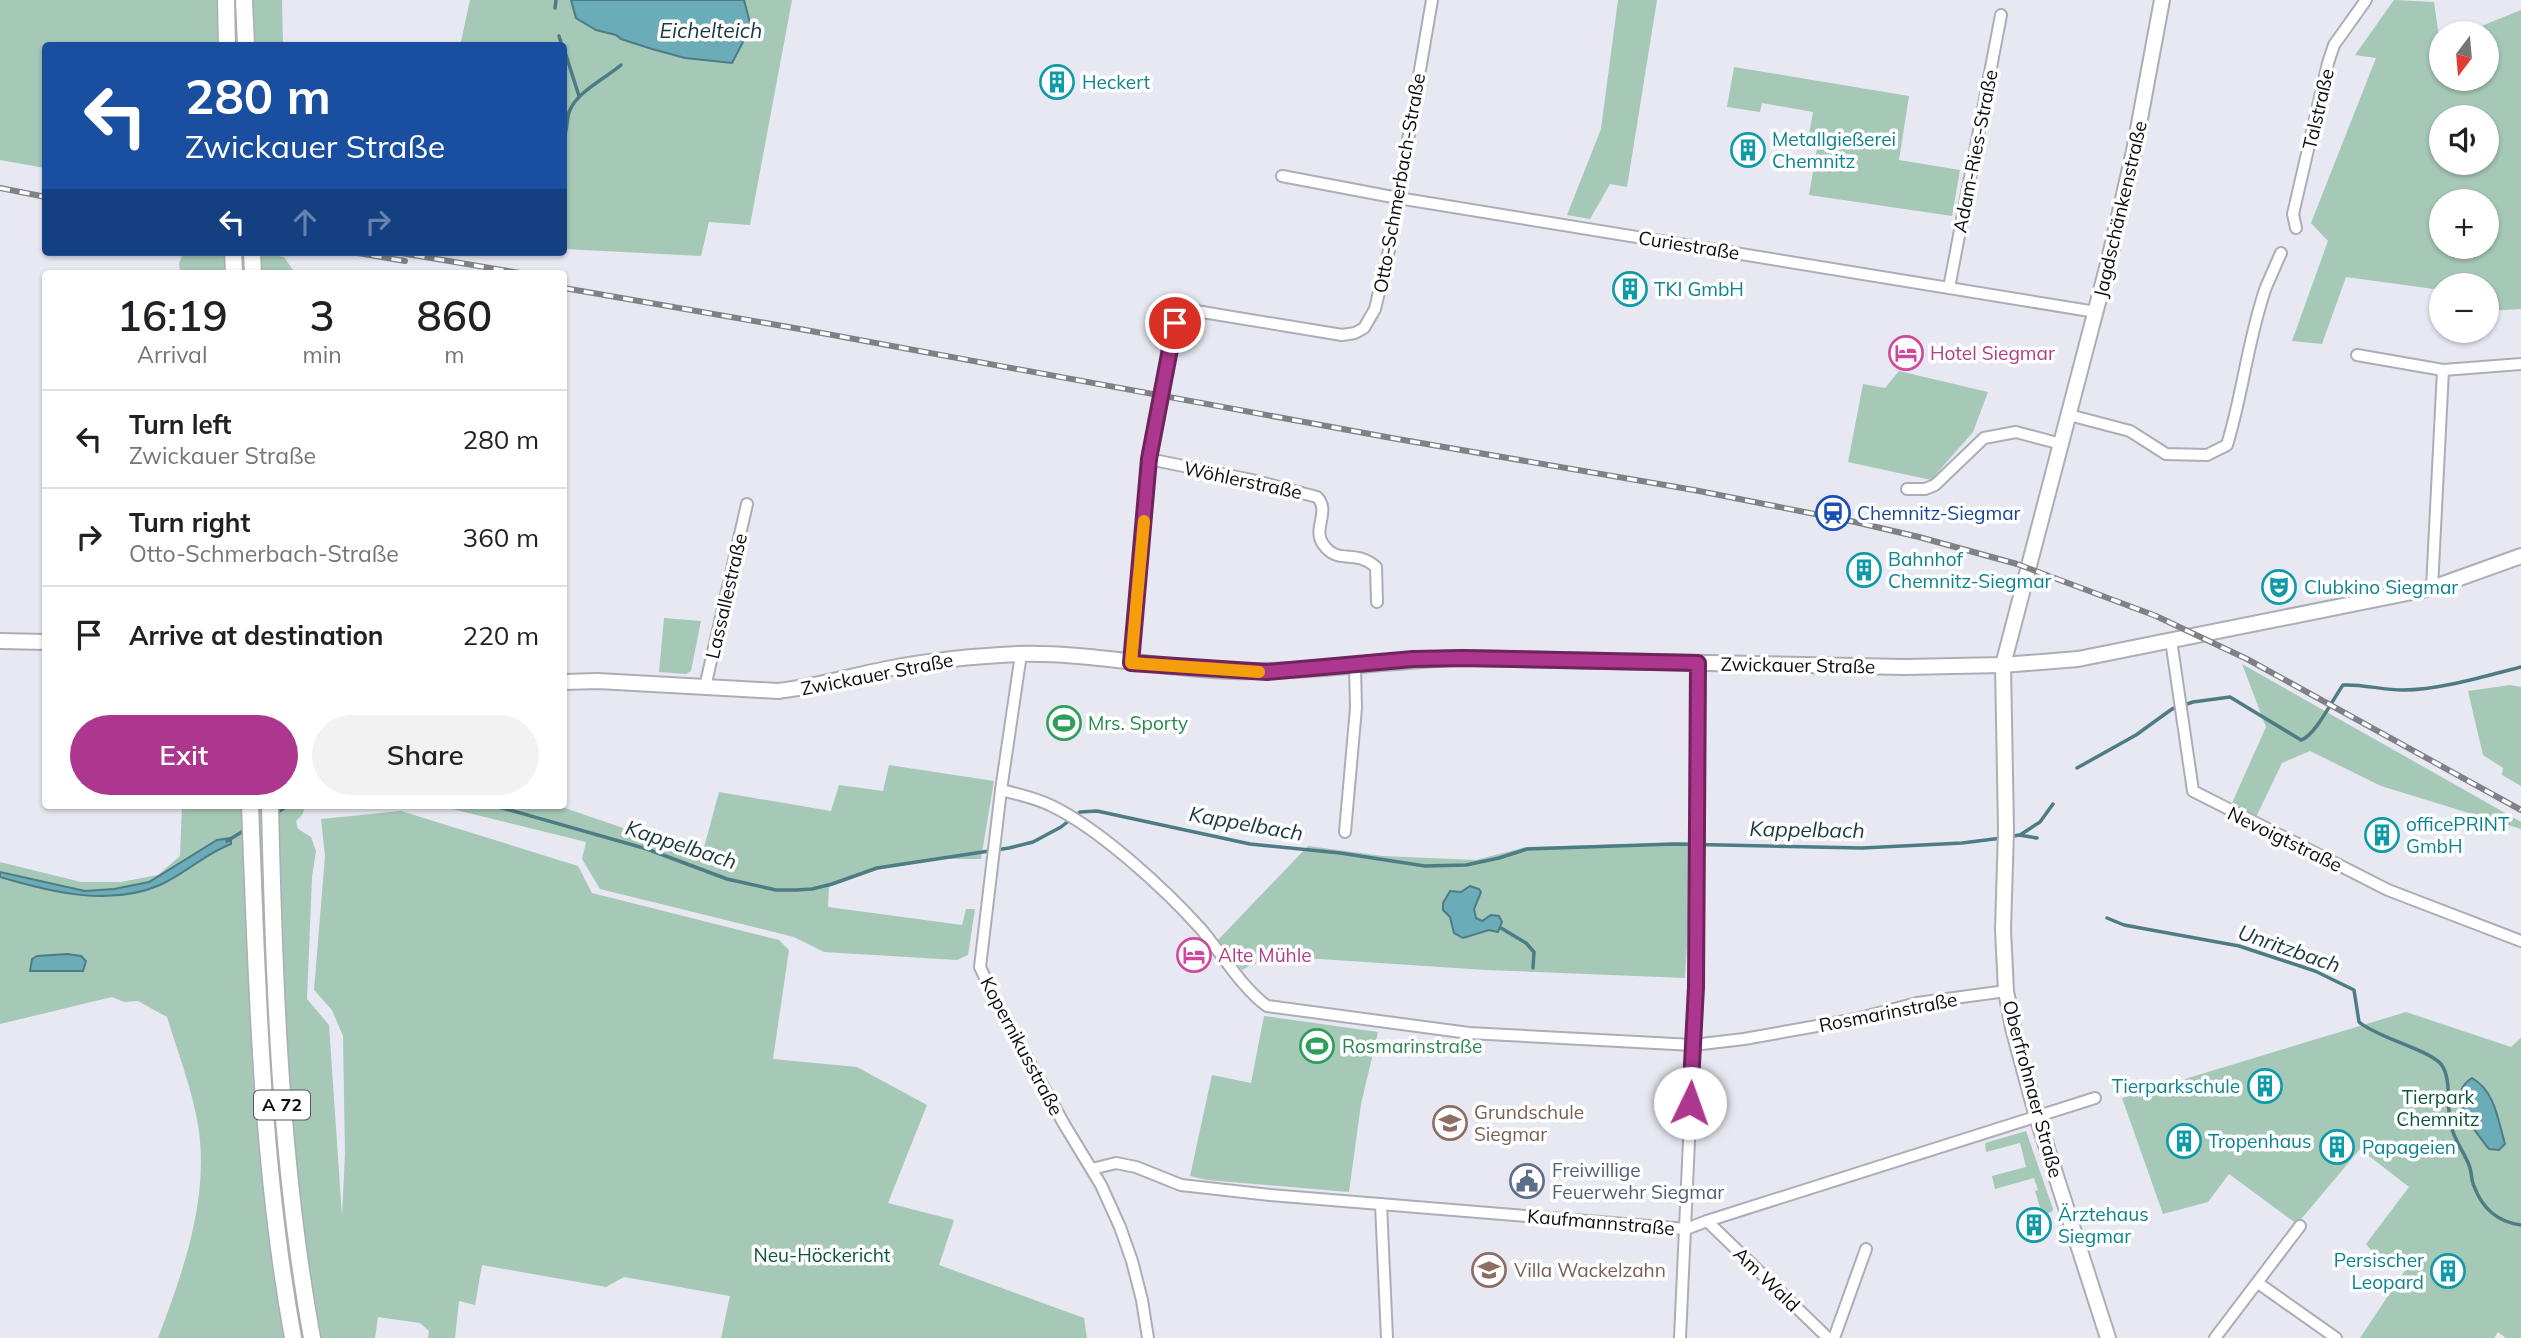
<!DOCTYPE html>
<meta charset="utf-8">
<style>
body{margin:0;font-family:Mulish,sans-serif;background:#f2f2f2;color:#202124;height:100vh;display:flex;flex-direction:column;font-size:26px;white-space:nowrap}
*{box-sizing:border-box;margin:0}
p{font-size:23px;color:#757577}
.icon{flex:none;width:38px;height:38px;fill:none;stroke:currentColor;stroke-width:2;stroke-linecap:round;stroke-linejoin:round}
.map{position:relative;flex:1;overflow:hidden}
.drawer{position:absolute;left:42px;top:270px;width:525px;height:539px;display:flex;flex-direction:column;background:#fff;border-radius:7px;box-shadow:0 2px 5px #0004}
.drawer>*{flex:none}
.guide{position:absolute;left:42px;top:42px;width:525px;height:214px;border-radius:7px;box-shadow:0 2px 5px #0004;background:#1a4fa0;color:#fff;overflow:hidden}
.needle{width:46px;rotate:196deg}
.buttons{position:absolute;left:2429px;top:21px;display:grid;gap:14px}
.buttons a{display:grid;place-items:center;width:70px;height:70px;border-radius:50%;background:#fff;box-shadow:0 2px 5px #0004;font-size:35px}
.pin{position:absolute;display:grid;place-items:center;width:60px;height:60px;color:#fff;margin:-30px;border:4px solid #fff;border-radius:50%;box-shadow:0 2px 7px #0007}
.me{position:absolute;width:77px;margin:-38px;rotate:3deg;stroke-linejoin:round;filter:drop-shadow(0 0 5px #0008)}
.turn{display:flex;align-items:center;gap:24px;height:147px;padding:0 28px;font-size:32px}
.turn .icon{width:91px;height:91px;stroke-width:2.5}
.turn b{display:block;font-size:49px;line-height:60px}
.lanes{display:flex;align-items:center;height:66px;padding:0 28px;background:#0003;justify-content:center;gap:35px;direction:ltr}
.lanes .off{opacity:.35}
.eta{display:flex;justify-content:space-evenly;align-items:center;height:119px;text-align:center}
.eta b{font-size:42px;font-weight:600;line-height:49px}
.action{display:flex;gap:14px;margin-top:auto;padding:14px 28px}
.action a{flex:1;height:80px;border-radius:42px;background:#ad378e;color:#fff;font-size:28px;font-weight:600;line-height:80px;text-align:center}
.action a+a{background:#f2f2f2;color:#202124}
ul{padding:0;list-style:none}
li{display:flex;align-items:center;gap:21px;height:98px;padding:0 28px;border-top:2px solid #e0e0e0}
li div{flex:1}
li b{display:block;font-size:26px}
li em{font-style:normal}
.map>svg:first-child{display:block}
</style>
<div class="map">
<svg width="2521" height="1338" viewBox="0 0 2521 1338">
<rect width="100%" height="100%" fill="#e7e8f1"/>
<g fill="#a6c8b7" fill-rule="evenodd">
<polygon points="0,0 282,0 283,45 46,46 45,168 0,160"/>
<polygon points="470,0 571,0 576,18 596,30 616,35 621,39 652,49 685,58 731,63 744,0 792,0 750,225 709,222 701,256 564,249 564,46 460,46"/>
<polygon points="1618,0 1657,0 1627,187 1610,184 1590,219 1567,215 1601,129"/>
<path d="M2394 0 2434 2 2439 37H2441V79H2487V33H2456L2474 29 2521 10V309L2487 311V285H2441V290L2346 277 2322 344 2292 341 2328 241 2311 223 2376 58 2355 55ZM2441 117H2487V163H2441ZM2441 201H2487V247H2441Z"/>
<polygon points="1734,67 1909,96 1899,160 1960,170 1952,216 1809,195 1817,148 1807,146 1813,112 1762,103 1760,112 1727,107"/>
<polygon points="184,252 258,252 284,257 295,273 180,273 179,263"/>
<polygon points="1899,371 1988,392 1973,432 1931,480 1848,462 1863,384 1885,388"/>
<polygon points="664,618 701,621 691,671 686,674 659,672"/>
<polygon points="2242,664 2521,822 2521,829 2381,786 2310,751 2282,763 2256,817 2232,803 2266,727"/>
<polygon points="2510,685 2521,687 2521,786 2502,775 2503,768 2483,755 2468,691"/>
<polygon points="889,765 994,781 981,859 940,859 877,870 829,887 828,907 962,925 966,909 975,909 968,955 957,960 824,952 794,937 600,889 582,859 586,842 436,805 556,805 702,855 719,792 831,811 839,785 883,791"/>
<path d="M182 805H306L302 815 296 821 298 829 311 837 316 851 312 877 307 999 329 1025 342 1216 345 1154 343 1036 332 1010 314 990 325 856 321 819 401 811 578 866 592 893 779 940 789 950 773 1059 857 1067 927 1105 888 1203 954 1220 939 1265 1084 1318 1087 1338H721L730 1296 624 1277 606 1287 482 1265 475 1305 459 1301 455 1338H428L429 1331 420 1323 378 1317 375 1338H158C183 1272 210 1198 198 1125 192 1089 178 1053 167 1017L138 1001 124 1002 112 997 0 1024V862L81 882H121L158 875 180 856Z"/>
<path d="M1693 842 1685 978 1486 970 1304 958 1253 964 1242 970 1218 940 1308 846 1383 856 1476 860 1526 847ZM1467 888 1481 892 1474 909 1476 918 1482 921 1488 917 1502 922 1501 928 1495 932C1488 929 1486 933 1478 932 1462 929 1447 919 1443 903 1450 894 1450 891 1462 892Z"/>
<polygon points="2406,1012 2511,1047 2521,1038 2521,1338 2506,1338 2498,1332 2494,1338 2360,1338 2406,1269 2371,1250 2366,1244 2409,1187 2360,1149 2297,1224 2229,1174 2208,1202 2163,1214 2122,1098"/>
<polygon points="1264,1016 1378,1032 1361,1104 1349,1192 1207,1180 1190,1176 1212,1075 1251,1083"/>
<polygon points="2026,1131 2053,1209 2052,1212 2042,1214 2035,1191 2038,1190 2034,1178 1995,1189 1992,1176 2026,1167 2020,1143 1986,1152 1985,1143"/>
</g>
<g fill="#6aacb7" stroke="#4e7c85" stroke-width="2">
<polygon points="571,0 744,0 751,27 732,63 685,58 652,49 621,39 616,35 596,30 576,18"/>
<path d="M231 838V844C206 853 185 874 160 885 110 907 50 892 0 877V872L85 891 114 889 149 882 217 840Z"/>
<polygon points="1470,886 1479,889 1481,892 1474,909 1476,918 1482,921 1491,915 1499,916 1502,922 1498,932 1489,930 1463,938 1454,933 1450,917 1443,910 1443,903 1450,891 1461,892"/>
<polygon points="67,954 81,956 86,961 83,971 30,971 32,959 37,956"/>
<path d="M2472 1078C2495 1091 2498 1120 2505 1144L2499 1150 2489 1149C2476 1132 2443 1095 2472 1078Z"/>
</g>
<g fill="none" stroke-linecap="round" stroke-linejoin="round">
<g stroke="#4e7c85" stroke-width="3.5">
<polyline points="555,8 556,0"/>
<polyline points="559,36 562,46"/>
<polyline points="564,49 579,96"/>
<path d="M564 137C568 128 566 118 570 110 577 92 606 78 621 65"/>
<path d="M2077 768 2136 735 2172 709 2193 702 2230 697 2301 740C2315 736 2333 699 2343 685 2363 684 2382 690 2403 690 2439 690 2486 676 2521 667"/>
<polyline points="492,805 647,849 727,879 776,890 796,890 812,889 832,884 877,868 1009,848 1033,842 1061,827 1080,812 1097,811 1250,844 1340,853 1425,866 1466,865 1499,858 1527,849 1674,844 1862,848 1962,843 2002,838"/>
<polyline points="276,813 289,805"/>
<polyline points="2020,835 2040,822 2053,804"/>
<polyline points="2009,837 2019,835 2037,838"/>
<polyline points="227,841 245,830"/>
<path d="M2107 918 2124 925 2239 946 2315 971 2354 990 2359 1022C2377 1038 2435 1051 2443 1067 2451 1082 2447 1105 2450 1121 2452 1137 2463 1150 2469 1165 2472 1172 2471 1180 2474 1186 2482 1208 2498 1222 2521 1225"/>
<polyline points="1501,928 1526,943 1534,952 1533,968"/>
</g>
<g stroke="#acadb5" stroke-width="14">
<g id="minor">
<polyline points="1282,176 1398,198 2096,312"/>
<polyline points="2296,228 2293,214 2328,63 2334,45 2366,0"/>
<polyline points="1949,288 2001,15"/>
<polyline points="2357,355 2443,370 2521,364"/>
<path d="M2069 415 2130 431 2166 454 2207 455 2227 445C2243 393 2248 338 2266 287 2271 276 2276 264 2281 253"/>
<path d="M1149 459 1252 480 1317 497C1331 511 1312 529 1323 544 1338 566 1355 548 1376 567L1377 602"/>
<polyline points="1907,489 1925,489 1935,485 1984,438 2016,432 2061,444"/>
<polyline points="2432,588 2443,370"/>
<polyline points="2171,640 2193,791 2388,890 2521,941"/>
<polyline points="1021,654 1001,790 980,967 997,1004 1064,1124 1101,1185 1120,1227 1132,1261 1142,1300 1148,1338"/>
<polyline points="1131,663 1149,459 1175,323 1185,314 1196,311 1342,335 1355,333 1364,328 1375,309 1389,250 1432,0"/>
<polyline points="705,687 747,504"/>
<path d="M1001 790C1018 794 1036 798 1052 806 1101 830 1165 889 1201 929 1221 953 1243 989 1267 1006L1469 1033 1693 1045 1744 1039 1856 1019 1917 1003 2006 991"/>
<polyline points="1345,832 1356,708 1355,666"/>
<polyline points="1092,1169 1116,1163 1136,1167 1181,1185 1270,1195 1686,1229 1707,1221 2095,1098"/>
<polyline points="1381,1204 1387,1338"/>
<polyline points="1707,1221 1828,1338"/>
<polyline points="2258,1283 2336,1338"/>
<polyline points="1680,1338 1696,987 1698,663"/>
<polyline points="1834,1338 1866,1249"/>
<polyline points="2215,1338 2300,1226"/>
</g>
</g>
<g stroke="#acadb5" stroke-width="18">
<g id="major">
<polyline points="0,641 46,642"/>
<path d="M564 682 598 681 778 691C816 687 854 675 892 668 933 660 976 656 1018 654 1090 652 1162 669 1234 671 1311 673 1386 660 1462 658L1905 667 2003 665 2078 659 2432 588 2521 556"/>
<polyline points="2108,1338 2037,1117 2013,1028 2006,991 2003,930 2006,830 2003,665 2109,260 2134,151 2162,0"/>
</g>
</g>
<g stroke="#acadb5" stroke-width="19">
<g id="highway">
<polyline points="226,0 227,46"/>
<polyline points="244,0 246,46"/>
<polyline points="233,252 234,273"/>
<polyline points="252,252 253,273"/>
<path d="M250 805C257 983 261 1162 293 1338"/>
<path d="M270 805C274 983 280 1162 312 1338"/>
</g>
</g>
<use href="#minor" stroke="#fff" stroke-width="10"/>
<use href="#major" stroke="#fff" stroke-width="14"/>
<use href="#highway" stroke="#fff" stroke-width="16"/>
<g stroke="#808187" stroke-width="6">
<g id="rail">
<polyline points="0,188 46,197"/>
<polyline points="352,252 405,261"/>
<polyline points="395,252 520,273"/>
<polyline points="564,288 800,329 1386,437 1694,490 1855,522 1919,537 2017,564 2156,616 2247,659 2521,810"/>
</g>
</g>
<use href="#rail" stroke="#fff" stroke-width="3.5" stroke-dasharray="10" stroke-linecap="butt"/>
</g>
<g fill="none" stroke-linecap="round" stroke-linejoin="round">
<g stroke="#70245c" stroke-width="18">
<polyline id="route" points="1175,323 1149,459 1131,663 1267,672 1413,659 1462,658 1698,663 1696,987 1690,1103"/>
</g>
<use href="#route" stroke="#ad378e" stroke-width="12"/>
<polyline stroke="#f59e0b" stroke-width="12" points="1144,521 1131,663 1259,672"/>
</g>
<defs>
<g id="building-ring" transform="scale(1.75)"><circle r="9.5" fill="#fff" stroke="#0f9aa8" stroke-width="1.5"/><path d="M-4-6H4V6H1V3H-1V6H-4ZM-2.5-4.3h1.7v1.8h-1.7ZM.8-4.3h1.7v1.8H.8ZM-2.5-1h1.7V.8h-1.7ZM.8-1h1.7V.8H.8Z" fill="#0f9aa8"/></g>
<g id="hotel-ring" transform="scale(1.75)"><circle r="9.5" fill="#fff" stroke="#d1479c" stroke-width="1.5"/><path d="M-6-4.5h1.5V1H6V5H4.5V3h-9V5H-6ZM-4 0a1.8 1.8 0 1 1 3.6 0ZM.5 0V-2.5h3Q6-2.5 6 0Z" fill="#d1479c"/></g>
<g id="station-ring" transform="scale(1.75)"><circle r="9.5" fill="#fff" stroke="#1a4fb4" stroke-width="1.5"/><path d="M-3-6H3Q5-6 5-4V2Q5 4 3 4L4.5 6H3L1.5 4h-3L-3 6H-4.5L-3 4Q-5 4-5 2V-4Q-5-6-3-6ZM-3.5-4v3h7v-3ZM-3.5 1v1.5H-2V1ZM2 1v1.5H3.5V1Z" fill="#1a4fb4"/></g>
<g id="theatre-ring" transform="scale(1.75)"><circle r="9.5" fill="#fff" stroke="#0f9aa8" stroke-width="1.5"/><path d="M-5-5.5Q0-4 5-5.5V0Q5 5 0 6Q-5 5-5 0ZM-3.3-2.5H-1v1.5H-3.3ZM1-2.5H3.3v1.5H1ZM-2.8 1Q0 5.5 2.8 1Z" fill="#0f9aa8"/></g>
<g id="stadium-ring" transform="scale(1.75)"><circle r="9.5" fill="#fff" stroke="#2e9e5b" stroke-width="1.5"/><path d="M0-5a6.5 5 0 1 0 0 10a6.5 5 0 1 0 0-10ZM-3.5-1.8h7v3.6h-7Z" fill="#2e9e5b"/></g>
<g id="school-ring" transform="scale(1.75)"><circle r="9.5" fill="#fff" stroke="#8d6e63" stroke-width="1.5"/><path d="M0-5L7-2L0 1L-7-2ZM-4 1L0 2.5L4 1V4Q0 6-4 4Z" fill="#8d6e63"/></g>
<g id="civic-ring" transform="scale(1.75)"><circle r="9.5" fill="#fff" stroke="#5c6f8a" stroke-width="1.5"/><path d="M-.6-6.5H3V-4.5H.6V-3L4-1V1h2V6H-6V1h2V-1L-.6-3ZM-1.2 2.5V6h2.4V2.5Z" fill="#5c6f8a"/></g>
</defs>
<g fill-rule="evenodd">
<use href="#building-ring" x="1057" y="82"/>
<use href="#building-ring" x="1748" y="150"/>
<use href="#building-ring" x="1630" y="289"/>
<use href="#hotel-ring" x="1906" y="353"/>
<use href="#station-ring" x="1833" y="513"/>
<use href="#building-ring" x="1864" y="570"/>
<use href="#theatre-ring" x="2279" y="587"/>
<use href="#stadium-ring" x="1064" y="723"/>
<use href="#building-ring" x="2382" y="835"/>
<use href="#hotel-ring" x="1194" y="955"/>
<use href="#stadium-ring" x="1317" y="1046"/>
<use href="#building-ring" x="2265" y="1086"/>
<use href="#school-ring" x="1450" y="1123"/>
<use href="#building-ring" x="2184" y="1141"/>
<use href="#building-ring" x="2337" y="1147"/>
<use href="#civic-ring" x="1527" y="1181"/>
<use href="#building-ring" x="2034" y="1225"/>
<use href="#school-ring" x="1489" y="1270"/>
<use href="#building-ring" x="2448" y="1271"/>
</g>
<g text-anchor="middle" stroke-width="7" stroke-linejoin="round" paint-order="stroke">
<rect fill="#fff" stroke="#555657" stroke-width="2" x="254" y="1090.5" width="56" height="29" rx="5"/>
<g font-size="18" font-weight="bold" fill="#0c0d0f">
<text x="282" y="1111">A 72</text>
</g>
<g font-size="19" fill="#0d838f" stroke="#fff" text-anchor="start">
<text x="1082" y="89">Heckert</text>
<text x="1772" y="146">Metallgießerei<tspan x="1772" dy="22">Chemnitz</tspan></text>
<text x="1654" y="296">TKI GmbH</text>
<text x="1888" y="566">Bahnhof<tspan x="1888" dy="22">Chemnitz-Siegmar</tspan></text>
<text x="2304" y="594">Clubkino Siegmar</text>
<text x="2406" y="831">officePRINT<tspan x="2406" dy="22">GmbH</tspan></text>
<text x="2240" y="1093" text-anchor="end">Tierparkschule</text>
<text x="2208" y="1148">Tropenhaus</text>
<text x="2362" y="1154">Papageien</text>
<text x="2058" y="1221">Ärztehaus<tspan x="2058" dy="22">Siegmar</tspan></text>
<text x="2424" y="1267" text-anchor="end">Persischer<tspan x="2424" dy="22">Leopard</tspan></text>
</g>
<g font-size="19" fill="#0c0d0f" stroke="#fff">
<text transform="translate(2318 109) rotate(-77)" y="7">Talstraße</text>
<text transform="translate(1975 151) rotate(-79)" y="7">Adam-Ries-Straße</text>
<text transform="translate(1399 183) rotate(-80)" y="7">Otto-Schmerbach-Straße</text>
<text transform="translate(2120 209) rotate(-77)" y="7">Jagdschänkenstraße</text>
<text transform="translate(1689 245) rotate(9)" y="7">Curiestraße</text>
<text transform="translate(1243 480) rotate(12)" y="7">Wöhlerstraße</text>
<text transform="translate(726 596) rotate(-77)" y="7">Lassallestraße</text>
<text transform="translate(1798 665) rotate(1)" y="7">Zwickauer Straße</text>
<text transform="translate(877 674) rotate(-11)" y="7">Zwickauer Straße</text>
<text transform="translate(2285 839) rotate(26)" y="7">Nevoigtstraße</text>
<text transform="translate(1888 1012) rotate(-11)" y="7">Rosmarinstraße</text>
<text transform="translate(1022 1046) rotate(62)" y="7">Kopernikusstraße</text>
<text transform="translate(2033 1089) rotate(75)" y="7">Oberfrohnaer Straße</text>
<text transform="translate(1601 1222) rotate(5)" y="7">Kaufmannstraße</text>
<text transform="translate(1767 1279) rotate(44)" y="7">Am Wald</text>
</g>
<g font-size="19" fill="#b23c85" stroke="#fff" text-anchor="start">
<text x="1930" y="360">Hotel Siegmar</text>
<text x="1218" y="962">Alte Mühle</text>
</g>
<g font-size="19" fill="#164399" stroke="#fff" text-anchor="start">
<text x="1857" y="520">Chemnitz-Siegmar</text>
</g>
<g font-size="19" fill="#27864d" stroke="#fff" text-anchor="start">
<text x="1088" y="730">Mrs. Sporty</text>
<text x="1342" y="1053">Rosmarinstraße</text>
</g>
<g font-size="19" fill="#0c543c" stroke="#fff">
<text x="2438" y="1104">Tierpark<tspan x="2438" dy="22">Chemnitz</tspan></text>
<text x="822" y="1262">Neu-Höckericht</text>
</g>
<g font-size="19" fill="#785e54" stroke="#fff" text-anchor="start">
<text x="1474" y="1119">Grundschule<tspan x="1474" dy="22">Siegmar</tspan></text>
<text x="1514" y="1277">Villa Wackelzahn</text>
</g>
<g font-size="19" fill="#4e5e75" stroke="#fff" text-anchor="start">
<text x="1552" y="1177">Freiwillige<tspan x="1552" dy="22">Feuerwehr Siegmar</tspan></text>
</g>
<g font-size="21" font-style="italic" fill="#18393e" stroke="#fff">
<text x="711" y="38">Eichelteich</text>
<text transform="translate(1246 824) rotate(10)" y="7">Kappelbach</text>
<text transform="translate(1807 830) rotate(1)" y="7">Kappelbach</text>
<text transform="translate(681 845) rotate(18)" y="7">Kappelbach</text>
<text transform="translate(2289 949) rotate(19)" y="7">Unritzbach</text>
</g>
</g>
</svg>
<div class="buttons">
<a><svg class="needle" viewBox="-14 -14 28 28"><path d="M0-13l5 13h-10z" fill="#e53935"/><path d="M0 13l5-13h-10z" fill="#757577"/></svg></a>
<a><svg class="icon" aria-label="sound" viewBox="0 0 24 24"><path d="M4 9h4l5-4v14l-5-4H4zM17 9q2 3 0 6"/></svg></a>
<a>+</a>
<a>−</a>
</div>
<div class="pin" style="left:1175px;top:323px;background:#d93025"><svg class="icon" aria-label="arrive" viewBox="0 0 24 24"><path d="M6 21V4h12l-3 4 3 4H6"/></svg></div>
<svg class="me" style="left:1690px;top:1103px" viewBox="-20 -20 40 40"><circle r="19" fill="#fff"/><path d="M0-13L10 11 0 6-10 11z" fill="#ad378e"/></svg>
<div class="guide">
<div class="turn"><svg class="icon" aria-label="left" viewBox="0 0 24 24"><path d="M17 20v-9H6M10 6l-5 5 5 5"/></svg><div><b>280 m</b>Zwickauer Straße</div></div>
<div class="lanes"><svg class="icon" aria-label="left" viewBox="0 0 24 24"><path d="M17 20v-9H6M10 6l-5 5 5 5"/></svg><svg class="icon off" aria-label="ahead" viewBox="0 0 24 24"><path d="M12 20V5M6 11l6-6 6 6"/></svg><svg class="icon off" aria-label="right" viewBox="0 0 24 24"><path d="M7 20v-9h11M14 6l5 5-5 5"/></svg></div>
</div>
<section class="drawer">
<div class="eta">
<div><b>16:19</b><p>Arrival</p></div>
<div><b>3</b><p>min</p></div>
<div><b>860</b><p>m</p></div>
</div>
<ul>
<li><svg class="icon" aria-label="left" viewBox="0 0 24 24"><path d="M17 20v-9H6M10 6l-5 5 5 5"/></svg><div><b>Turn left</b><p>Zwickauer Straße</p></div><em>280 m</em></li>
<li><svg class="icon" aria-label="right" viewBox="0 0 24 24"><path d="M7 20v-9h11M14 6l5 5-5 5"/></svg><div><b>Turn right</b><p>Otto-Schmerbach-Straße</p></div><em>360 m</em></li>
<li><svg class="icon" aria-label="arrive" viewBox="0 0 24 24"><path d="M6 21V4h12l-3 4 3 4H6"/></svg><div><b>Arrive at destination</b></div><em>220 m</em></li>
</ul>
<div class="action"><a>Exit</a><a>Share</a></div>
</section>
</div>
